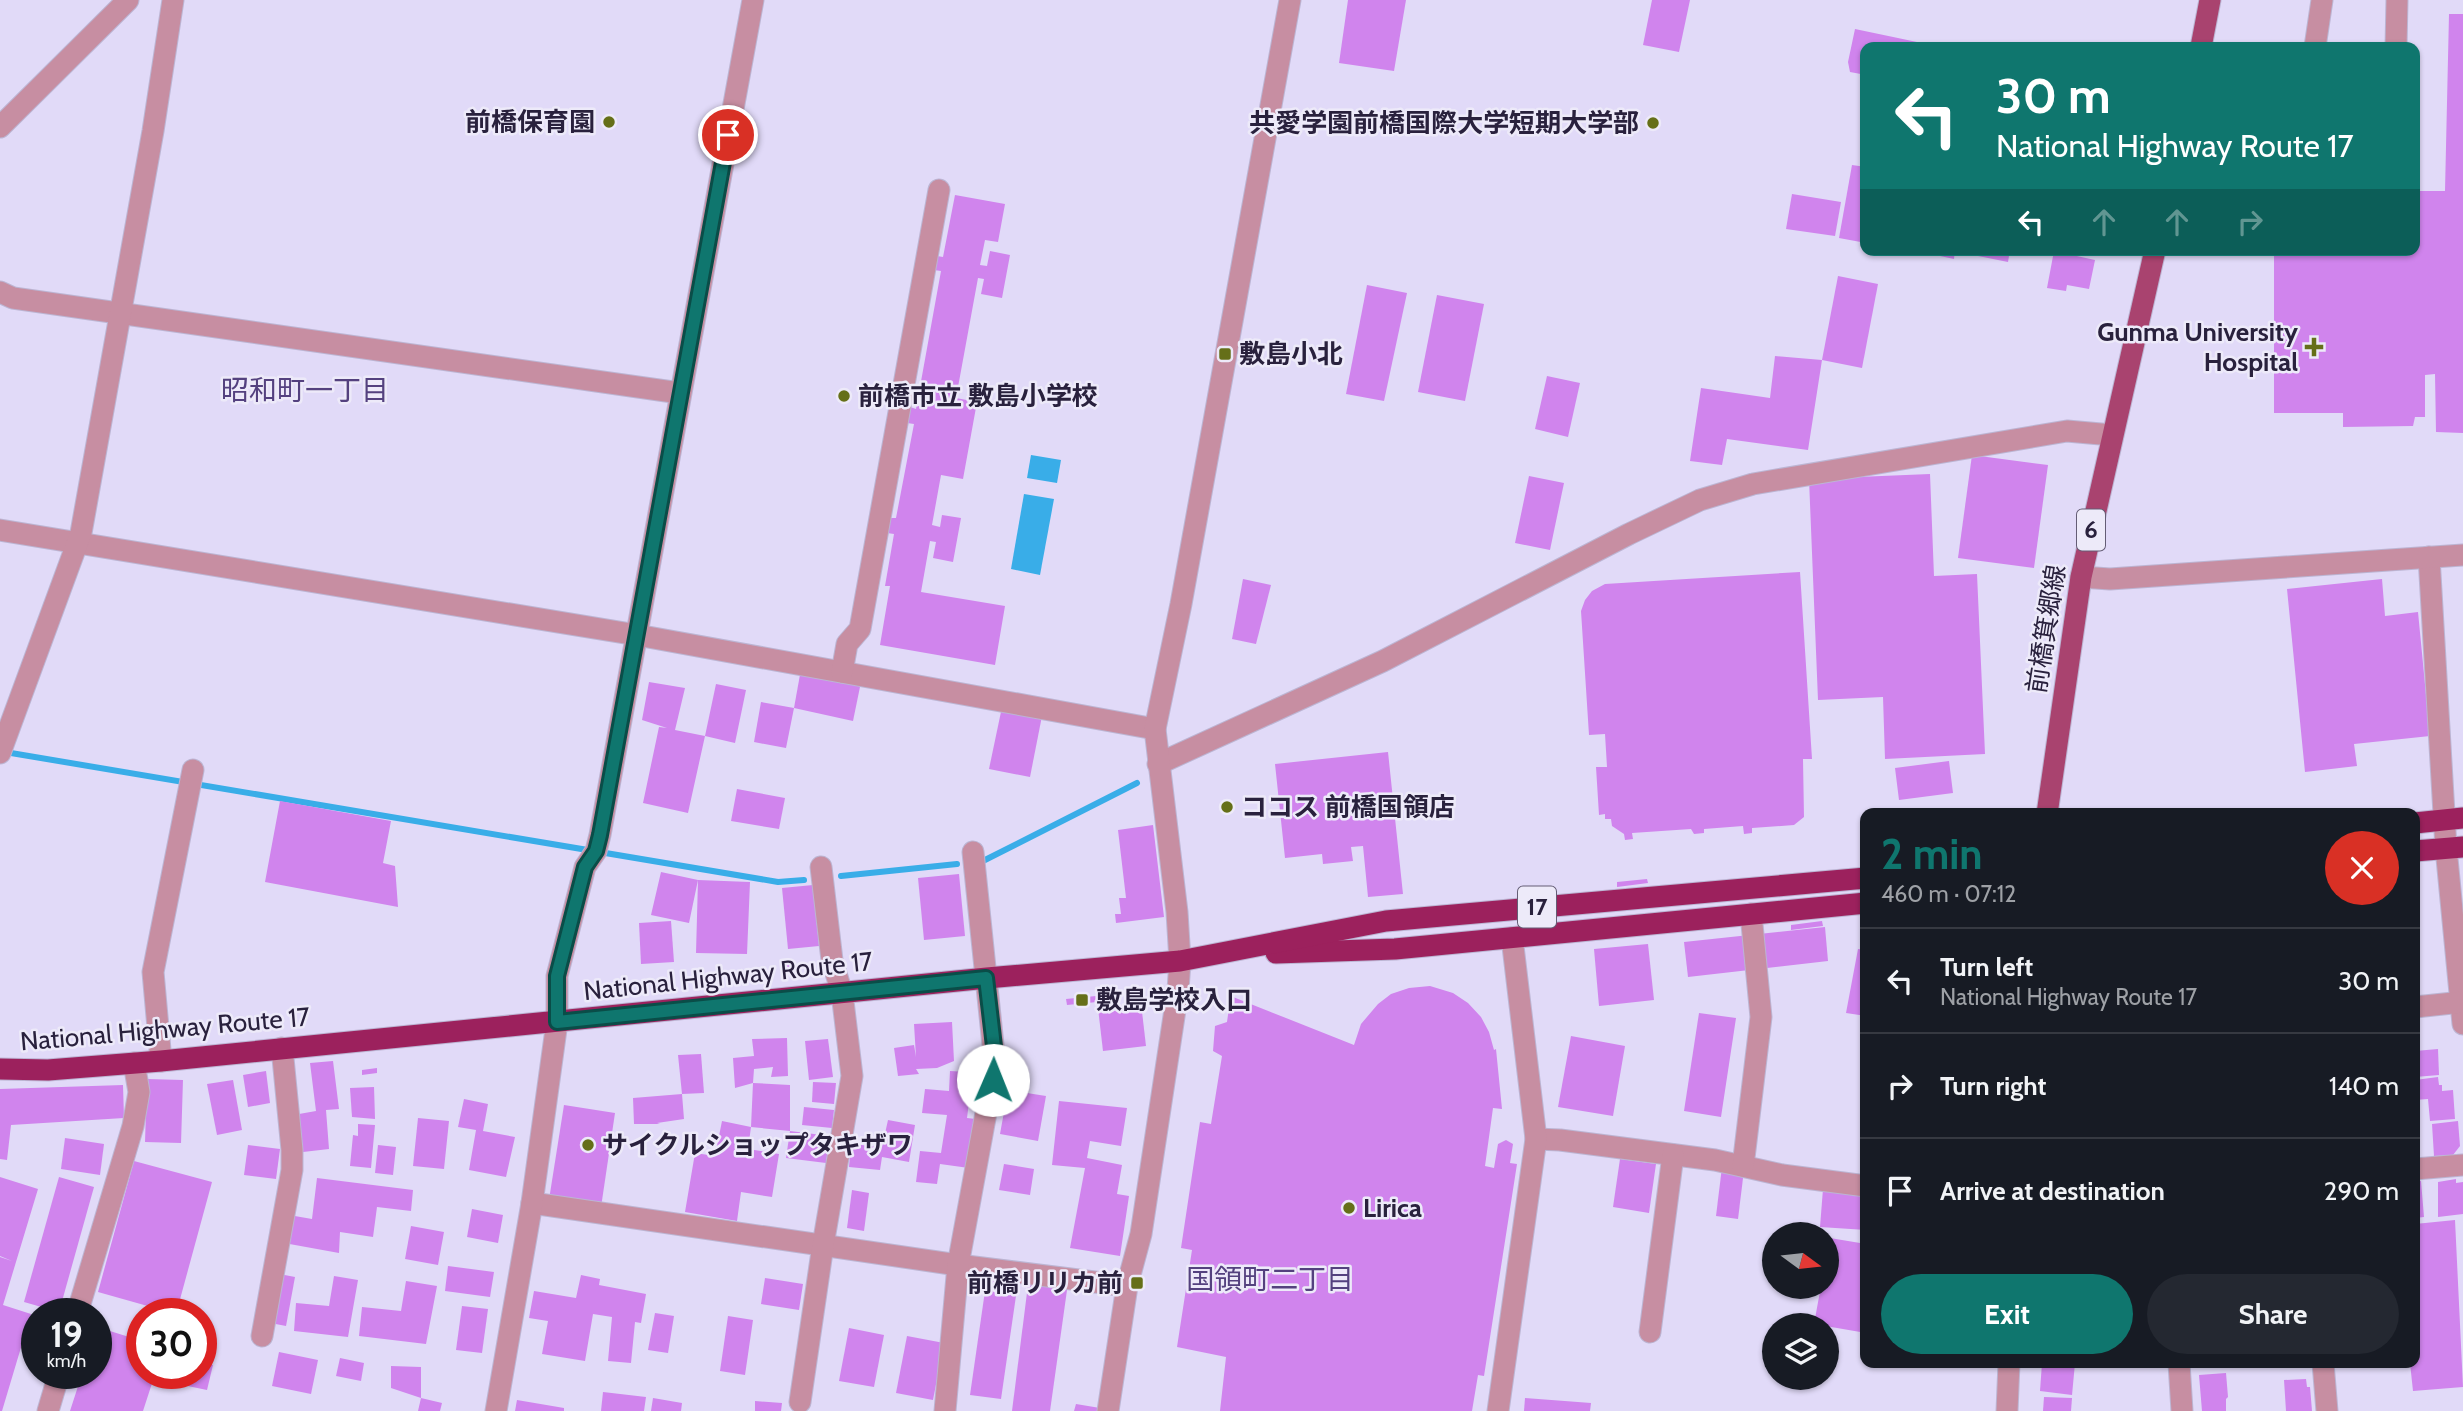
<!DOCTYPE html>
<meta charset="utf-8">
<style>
body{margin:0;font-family:Cabin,"Noto Sans JP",sans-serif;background:#242831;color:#f1f3f6;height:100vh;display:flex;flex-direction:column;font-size:26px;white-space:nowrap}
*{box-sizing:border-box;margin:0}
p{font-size:23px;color:#9ea1a6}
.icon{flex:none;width:38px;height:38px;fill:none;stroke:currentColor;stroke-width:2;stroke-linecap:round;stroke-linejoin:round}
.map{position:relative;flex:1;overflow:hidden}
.sheet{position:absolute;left:1860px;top:808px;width:560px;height:560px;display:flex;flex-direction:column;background:#171b24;border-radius:14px;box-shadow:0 2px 5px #0004}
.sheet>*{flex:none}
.banner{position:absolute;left:1860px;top:42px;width:560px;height:214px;border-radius:14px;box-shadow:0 2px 5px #0004;background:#0f766e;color:#fff;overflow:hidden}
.needle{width:46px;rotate:105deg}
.controls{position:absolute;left:1762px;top:1222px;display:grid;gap:14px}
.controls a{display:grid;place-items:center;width:77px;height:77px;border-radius:50%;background:#171b24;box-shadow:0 2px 5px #0004;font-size:35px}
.speed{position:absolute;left:21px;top:1298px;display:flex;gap:14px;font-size:35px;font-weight:700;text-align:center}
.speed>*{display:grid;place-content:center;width:91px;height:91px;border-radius:50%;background:#171b24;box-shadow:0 2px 5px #0004;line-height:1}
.speed small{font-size:18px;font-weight:400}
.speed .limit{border:10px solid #d22;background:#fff;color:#111}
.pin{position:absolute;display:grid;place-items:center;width:60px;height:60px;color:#fff;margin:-30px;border:4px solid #fff;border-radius:50%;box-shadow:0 2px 7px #0007}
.me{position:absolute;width:77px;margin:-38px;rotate:1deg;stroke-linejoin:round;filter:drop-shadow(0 0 5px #0008)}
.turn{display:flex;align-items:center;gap:24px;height:147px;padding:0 21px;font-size:32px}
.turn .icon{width:91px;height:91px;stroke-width:2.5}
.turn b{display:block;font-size:49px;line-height:60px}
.lanes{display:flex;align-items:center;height:66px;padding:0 21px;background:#0003;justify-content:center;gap:35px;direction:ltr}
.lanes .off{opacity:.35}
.round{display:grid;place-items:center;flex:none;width:74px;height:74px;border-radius:37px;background:#242831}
.overview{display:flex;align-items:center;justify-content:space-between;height:119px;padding:0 21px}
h1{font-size:42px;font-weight:700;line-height:52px;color:#0f766e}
.button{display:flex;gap:14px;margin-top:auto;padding:14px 21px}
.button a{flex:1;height:80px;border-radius:42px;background:#0f766e;color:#fff;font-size:28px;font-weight:700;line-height:80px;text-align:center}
.button a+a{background:#242831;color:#f1f3f6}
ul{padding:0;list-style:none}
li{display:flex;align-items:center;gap:21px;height:105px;padding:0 21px;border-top:2px solid #363941}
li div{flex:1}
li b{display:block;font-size:26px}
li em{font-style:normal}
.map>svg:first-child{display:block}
</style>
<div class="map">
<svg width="2463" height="1411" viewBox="0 0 2463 1411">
<rect width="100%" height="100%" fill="#e1daf8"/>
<g fill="#39ade8">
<polygon points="1031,455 1061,460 1057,483 1027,478"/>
<polygon points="1024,494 1054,499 1040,575 1011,569"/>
</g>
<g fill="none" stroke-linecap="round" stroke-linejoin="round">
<g stroke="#39ade8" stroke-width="6">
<polyline points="5,752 778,882 804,880"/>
<polyline points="981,862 1137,783"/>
<polyline points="841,876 957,864"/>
</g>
</g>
<g fill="#d084ed">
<polygon points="1348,0 1406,0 1394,71 1339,63"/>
<polygon points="1652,0 1690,0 1679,52 1643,45"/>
<polygon points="2449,14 2463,14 2463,433 2436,432 2435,374 2425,375 2425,417 2415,417 2413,426 2343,427 2343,413 2274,413 2274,250 2415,250 2415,183 2417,183 2420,191 2445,191"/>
<polygon points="1855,29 1936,46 1936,47 1866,47 1866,75 1850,72 1848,62"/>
<polygon points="1852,165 1866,167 1866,243 1839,238"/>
<polygon points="1792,194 1841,202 1835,236 1786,229"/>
<polygon points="955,195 1005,204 998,242 985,240 980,265 987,266 990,251 1010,255 1002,298 981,294 984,279 978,278 956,398 977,402 963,479 941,475 932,525 940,527 942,515 961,518 953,562 933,558 936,542 930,541 921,592 1005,606 995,665 880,645 890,586 885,586 894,534 887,533 890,518 896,518 914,424 907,423 910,407 916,409 941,271 934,270 937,256 943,257"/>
<polygon points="1912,250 1955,250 1954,259"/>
<polygon points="1964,250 2010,250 2008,262 1963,253"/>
<polygon points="2054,251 2095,260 2089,289 2067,285 2066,291 2047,288"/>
<polygon points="1838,276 1878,284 1862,368 1822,360"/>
<polygon points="1367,285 1407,293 1384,401 1346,394"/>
<polygon points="1437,295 1484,304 1465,401 1418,392"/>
<polygon points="1775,356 1822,360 1808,450 1727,439 1722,465 1690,461 1701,388 1770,398"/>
<polygon points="1547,376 1580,383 1568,437 1535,429"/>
<polygon points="1972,455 2048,465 2034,568 1958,558"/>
<polygon points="1930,474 1934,576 1977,574 1985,754 1885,759 1883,697 1818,700 1809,479"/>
<polygon points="1529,476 1564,483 1550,550 1515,543"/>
<polygon points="1800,572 1812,759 1803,759 1804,817 1794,825 1752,828 1752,833 1744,834 1743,826 1704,829 1704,833 1694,834 1691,829 1632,833 1633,839 1625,840 1624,834 1612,826 1611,819 1605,819 1605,814 1599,815 1596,767 1607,767 1605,734 1589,735 1581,611 1585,600 1592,591 1605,584"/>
<polygon points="1243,579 1271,585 1256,644 1232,639"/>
<polygon points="2382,579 2385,616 2418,612 2430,736 2354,744 2357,766 2305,772 2287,589"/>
<polygon points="801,669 861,682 853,721 794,708"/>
<polygon points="649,682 685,688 675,730 705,736 688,813 643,803 659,727 667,728 642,720"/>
<polygon points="716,684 746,690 735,743 705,736"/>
<polygon points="761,702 794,708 786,748 754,742"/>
<polygon points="1002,707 1042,716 1030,777 989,769"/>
<polygon points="1388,752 1403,894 1368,897 1363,846 1351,847 1353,861 1323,864 1322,854 1285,858 1275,764"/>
<polygon points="1949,761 1953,793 1899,800 1895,768"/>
<polygon points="737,789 785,798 779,829 731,821"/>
<polygon points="280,801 391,821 383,863 395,866 398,907 265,882"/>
<polygon points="1153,825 1164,917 1116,923 1115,914 1121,914 1119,898 1126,898 1118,830"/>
<polygon points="661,872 698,880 750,882 747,954 696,953 698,880 689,923 651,915"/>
<polygon points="959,874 965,936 924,940 918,878"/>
<polygon points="1647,879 1648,883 1617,887 1617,882"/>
<polygon points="813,885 819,946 788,949 782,888"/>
<polygon points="671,921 674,962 641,964 639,923"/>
<polygon points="1822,921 1823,926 1791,930 1791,925"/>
<polygon points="1825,927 1828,961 1688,977 1684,942"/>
<polygon points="1648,944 1654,1000 1599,1006 1594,949"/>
<polygon points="1858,949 1866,950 1866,1016 1846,1013"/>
<polygon points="795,962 796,967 781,969 780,964"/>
<polygon points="1430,986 1453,993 1468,1003 1481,1017 1489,1032 1494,1050 1496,1049 1502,1109 1493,1108 1485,1166 1494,1168 1498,1144 1506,1140 1513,1144 1510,1163 1517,1164 1484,1376 1478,1375 1472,1411 1220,1411 1226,1357 1177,1347 1192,1250 1181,1248 1200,1122 1211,1124 1222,1056 1213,1051 1215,1026 1227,1022 1230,1001 1227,999 1228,995 1354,1045 1361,1024 1378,1004 1391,994 1409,988"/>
<polygon points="1096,996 1097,1002 1067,1005 1066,999"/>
<polygon points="1141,1003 1146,1046 1103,1051 1098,1008"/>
<polygon points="1699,1013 1736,1018 1721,1117 1684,1111"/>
<polygon points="952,1022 954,1061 937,1068 916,1069 919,1074 898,1076 894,1048 914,1045 916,1057 914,1024"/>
<polygon points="1571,1036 1625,1046 1613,1116 1558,1107"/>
<polygon points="787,1038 788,1076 771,1077 773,1067 754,1069 753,1083 735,1088 733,1058 754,1056 752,1039"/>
<polygon points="828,1039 833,1077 809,1080 805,1041"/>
<polygon points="2438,1049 2439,1075 2415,1077 2415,1051"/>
<polygon points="701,1054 704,1093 682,1094 678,1055"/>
<polygon points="333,1061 339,1109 326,1110 329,1149 303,1152 299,1114 316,1111 310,1063"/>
<polygon points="377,1068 377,1073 362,1075 362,1070"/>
<polygon points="266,1071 270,1103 248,1107 243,1075"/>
<polygon points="950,1071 986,1073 985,1094 957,1092 970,1094 967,1118 976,1119 969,1168 940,1164 937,1184 916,1182 920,1151 941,1153 947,1115 922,1113 925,1089 949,1091"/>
<polygon points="2438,1077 2439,1085 2442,1085 2442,1091 2453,1090 2455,1119 2430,1121 2428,1099 2415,1100 2415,1080"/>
<polygon points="147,1079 183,1080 181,1143 145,1142"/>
<polygon points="233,1080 242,1130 217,1135 207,1084"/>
<polygon points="813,1082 836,1083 834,1104 812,1102"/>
<polygon points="753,1083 790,1085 790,1131 751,1127"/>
<polygon points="123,1085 124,1118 11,1125 7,1160 0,1159 0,1089"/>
<polygon points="374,1087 375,1119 352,1117 350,1088"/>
<polygon points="1008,1090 1046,1096 1038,1141 1000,1134"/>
<polygon points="682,1094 684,1119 657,1123 660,1124 634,1124 633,1098"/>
<polygon points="464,1099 488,1104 483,1131 515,1137 506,1177 469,1170 476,1130 458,1127"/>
<polygon points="1059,1101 1127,1108 1121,1146 1090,1141 1087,1158 1122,1165 1117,1194 1129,1196 1120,1256 1070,1248 1085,1168 1052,1165"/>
<polygon points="564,1105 615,1113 600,1214 548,1206"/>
<polygon points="804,1107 834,1110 832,1128 802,1125"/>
<polygon points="418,1118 449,1121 444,1169 413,1166"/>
<polygon points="888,1120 915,1125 909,1162 882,1157 880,1170 849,1167 851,1144 882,1147"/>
<polygon points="722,1121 751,1127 748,1149 779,1154 772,1197 741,1192 737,1221 685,1212 695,1153 715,1156"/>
<polygon points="2458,1121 2460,1146 2453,1155 2434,1156 2432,1124"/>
<polygon points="358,1124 375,1125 371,1168 350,1166 353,1135 358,1136"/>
<polygon points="790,1131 830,1136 826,1163 786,1158"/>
<polygon points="65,1138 104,1144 100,1175 61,1169"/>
<polygon points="248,1145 280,1149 276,1179 244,1175"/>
<polygon points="378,1145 396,1147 393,1175 375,1173"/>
<polygon points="1620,1159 1656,1164 1649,1213 1613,1207"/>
<polygon points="134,1161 212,1182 176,1314 98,1292"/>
<polygon points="1004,1164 1034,1169 1030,1195 999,1190"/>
<polygon points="1722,1167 1744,1170 1738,1219 1716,1216"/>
<polygon points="0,1177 38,1189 3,1305 31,1314 2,1411 0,1411 0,1257 12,1261 0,1256"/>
<polygon points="59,1177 94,1187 59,1312 24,1302"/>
<polygon points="317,1178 413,1190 411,1211 377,1207 373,1237 340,1232 339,1253 284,1243 289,1215 312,1219"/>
<polygon points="2456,1179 2456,1183 2463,1182 2463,1214 2438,1217 2438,1182"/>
<polygon points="2421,1181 2424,1217 2415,1218 2415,1182"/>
<polygon points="1823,1189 1866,1192 1866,1230 1820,1227"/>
<polygon points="852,1190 869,1193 864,1231 847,1228"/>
<polygon points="472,1209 503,1215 498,1243 467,1237"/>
<polygon points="2455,1220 2463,1387 2413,1391 2410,1363 2415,1363 2415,1224"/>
<polygon points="411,1226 444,1232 438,1265 405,1259"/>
<polygon points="1830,1238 1866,1244 1866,1333 1814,1324 1821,1286 1827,1286 1827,1253"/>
<polygon points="448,1266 494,1272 490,1297 445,1291"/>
<polygon points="269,1272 295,1277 286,1326 260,1321"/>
<polygon points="581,1275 600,1279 599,1285 646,1294 641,1323 635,1322 631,1363 608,1361 612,1317 593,1314 585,1361 542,1354 548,1321 529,1318 534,1291 576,1298"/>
<polygon points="334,1276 358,1280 348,1337 294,1331 296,1303 329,1306"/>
<polygon points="987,1277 1018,1282 1001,1399 970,1395"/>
<polygon points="1029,1277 1068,1283 1050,1411 1012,1411"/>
<polygon points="765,1278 803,1284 799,1310 761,1304"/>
<polygon points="406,1281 437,1286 426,1344 359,1336 362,1307 401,1311"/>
<polygon points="462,1306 488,1309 482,1353 456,1350"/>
<polygon points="655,1313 674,1316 668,1353 648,1350"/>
<polygon points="728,1316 753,1320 745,1375 720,1371"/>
<polygon points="97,1327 142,1341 142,1374 155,1374 143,1411 70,1411 82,1374 96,1374"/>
<polygon points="849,1328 884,1335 874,1387 839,1381"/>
<polygon points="907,1336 944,1343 933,1400 896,1393"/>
<polygon points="279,1352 318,1360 311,1394 272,1386"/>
<polygon points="340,1358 364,1363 361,1381 336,1376"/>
<polygon points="201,1362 213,1365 207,1390 178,1384 181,1374 201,1374"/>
<polygon points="2042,1363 2075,1363 2072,1395 2040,1391"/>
<polygon points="391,1366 421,1367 421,1398 391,1388"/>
<polygon points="2226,1373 2228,1397 2226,1399 2226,1411 2202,1411 2199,1375"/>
<polygon points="2306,1379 2307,1387 2310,1387 2312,1411 2286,1411 2284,1380"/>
<polygon points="603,1392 646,1397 644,1411 601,1411"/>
<polygon points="2044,1397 2072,1398 2071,1411 2043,1411"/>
<polygon points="421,1398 442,1403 440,1411 418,1411"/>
<polygon points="653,1398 682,1403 681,1411 651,1411"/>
<polygon points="1525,1398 1591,1403 1590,1411 1524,1411"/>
<polygon points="517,1400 564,1408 564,1411 515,1411"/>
<polygon points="755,1401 782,1403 781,1411 755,1411"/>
<polygon points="1076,1404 1100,1408 1100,1411 1074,1411"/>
</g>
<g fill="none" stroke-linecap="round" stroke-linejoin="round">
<g stroke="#bcb5d3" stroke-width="23">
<g id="minor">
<polyline points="2315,47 2322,0"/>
<polyline points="2396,47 2397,0"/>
<polyline points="0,127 128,0"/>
<polyline points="0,292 13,298 680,393"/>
<polyline points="0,530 637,635 1155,729"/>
<polyline points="2429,557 2446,848 2463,1024"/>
<polyline points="2081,577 2110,579 2463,555"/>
<polyline points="842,672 847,644 860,629 939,190"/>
<polyline points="0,753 81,533 153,131 173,0"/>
<polyline points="1158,764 1383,661 1629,534 1700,500 1753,484 2067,431 2112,435"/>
<polyline points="2415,1007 2463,1002"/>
<polyline points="161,1061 153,972 193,770"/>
<polyline points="1536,1139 1560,1140 1715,1160 1782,1175 1866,1186"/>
<polyline points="1743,1166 1761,1017 1751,914"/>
<polyline points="2415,1169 2463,1165"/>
<polyline points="532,1203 958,1265 1127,1286"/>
<polyline points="77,1314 133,1126 139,1092 134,1063"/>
<polyline points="1650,1332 1673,1155"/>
<polyline points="262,1336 292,1170 292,1150 282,1048"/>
<polyline points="2179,1363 2182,1411"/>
<polyline points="2323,1363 2327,1411"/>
<polyline points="800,1402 823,1245 852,1076 842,993 832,960 821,867"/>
<polyline points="48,1411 59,1374"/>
<polyline points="496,1411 532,1203 557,1022 557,976 585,867 596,851 600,835 753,0"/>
<polyline points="945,1411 958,1265 995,1064 973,852"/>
<polyline points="1108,1411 1127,1286 1141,1234 1178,990 1180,961 1177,912 1155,729 1181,604 1290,0"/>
<polyline points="1498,1411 1536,1139 1512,938"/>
<polyline points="2007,1411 2009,1363"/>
</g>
</g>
<g stroke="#bcb5d3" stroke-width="23">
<g id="major">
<polyline points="2201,47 2210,0"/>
<polyline points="2047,814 2081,577 2155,250"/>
</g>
</g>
<g stroke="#bcb5d3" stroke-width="23">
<g id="highway">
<polyline points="2415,823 2463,818"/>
<polyline points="2415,851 2463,847"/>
<polyline points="1276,953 1395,949 1866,903"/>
<polyline points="0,1069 48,1070 161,1061 987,978 1180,961 1386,921 1866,878"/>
</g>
</g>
<use href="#minor" stroke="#c78ea2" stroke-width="21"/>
<use href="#major" stroke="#a9436f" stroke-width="21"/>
<use href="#highway" stroke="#9c215d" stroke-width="21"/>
</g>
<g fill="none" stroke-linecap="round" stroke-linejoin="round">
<g stroke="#0a4d48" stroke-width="18">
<polyline id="route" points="728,135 600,835 596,851 585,867 557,976 557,1022 986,978 995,1055 993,1080"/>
</g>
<use href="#route" stroke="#0f766e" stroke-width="12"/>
</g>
<g fill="#656f18" stroke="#edeaf9" stroke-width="2.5">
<circle cx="609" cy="122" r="7"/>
<circle cx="1653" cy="123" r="7"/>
<path d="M2310.5 336.5h7v7h7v7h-7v7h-7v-7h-7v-7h7z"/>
<rect x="1218" y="347" width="14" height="14" rx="3.5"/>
<circle cx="844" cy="396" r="7"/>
<circle cx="1227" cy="807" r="7"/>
<rect x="1075" y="993" width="14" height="14" rx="3.5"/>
<circle cx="588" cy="1145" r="7"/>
<circle cx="1349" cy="1208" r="7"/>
<rect x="1130" y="1276" width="14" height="14" rx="3.5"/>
</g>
<g text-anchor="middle" stroke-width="5" stroke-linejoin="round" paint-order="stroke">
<g fill="#edeaf9" stroke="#645d75" stroke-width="2">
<rect x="2077" y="509.5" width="28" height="41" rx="5"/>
<rect x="1518" y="886.5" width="38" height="41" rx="5"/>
</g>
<g font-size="24" font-weight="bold" fill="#29213d">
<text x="2091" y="538">6</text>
<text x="1537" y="915">17</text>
</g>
<g font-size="26" font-weight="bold" fill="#29213d" stroke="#edeaf9" text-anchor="start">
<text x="595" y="131" text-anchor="end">前橋保育園</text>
<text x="1639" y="132" text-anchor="end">共愛学園前橋国際大学短期大学部</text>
<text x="2298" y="341" text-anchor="end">Gunma University<tspan x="2298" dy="30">Hospital</tspan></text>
<text x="1239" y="363">敷島小北</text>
<text x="858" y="405">前橋市立 敷島小学校</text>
<text x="1241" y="816">ココス 前橋国領店</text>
<text x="1096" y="1009">敷島学校入口</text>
<text x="602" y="1154">サイクルショップタキザワ</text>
<text x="1363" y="1217">Lirica</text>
<text x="1123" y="1292" text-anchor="end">前橋リリカ前</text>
</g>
<g font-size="26" fill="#29213d" stroke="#edeaf9">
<text transform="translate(2046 629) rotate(-81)" y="9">前橋箕郷線</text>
<text transform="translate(728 976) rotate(-6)" y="9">National Highway Route 17</text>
<text transform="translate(165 1029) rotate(-5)" y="9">National Highway Route 17</text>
</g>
<g font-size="28" fill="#54417f" stroke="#edeaf9">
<text x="305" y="400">昭和町一丁目</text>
<text x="1270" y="1289">国領町二丁目</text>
</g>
</g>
</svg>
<div class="controls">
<a><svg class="needle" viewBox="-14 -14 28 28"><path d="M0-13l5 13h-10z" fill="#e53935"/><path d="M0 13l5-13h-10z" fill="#9ea1a6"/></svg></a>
<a><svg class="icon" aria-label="layers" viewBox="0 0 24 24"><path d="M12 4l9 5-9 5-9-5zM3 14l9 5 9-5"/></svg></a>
</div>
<div class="speed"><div>19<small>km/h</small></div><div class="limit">30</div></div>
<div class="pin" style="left:728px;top:135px;background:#d93025"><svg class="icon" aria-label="arrive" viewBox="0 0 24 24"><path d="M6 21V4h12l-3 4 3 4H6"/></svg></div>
<svg class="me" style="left:993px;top:1080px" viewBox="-20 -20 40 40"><circle r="19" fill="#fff"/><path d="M0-13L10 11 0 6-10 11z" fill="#0f766e"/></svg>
<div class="banner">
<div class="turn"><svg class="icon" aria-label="left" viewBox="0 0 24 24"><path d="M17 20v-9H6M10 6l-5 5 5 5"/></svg><div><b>30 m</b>National Highway Route 17</div></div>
<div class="lanes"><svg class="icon" aria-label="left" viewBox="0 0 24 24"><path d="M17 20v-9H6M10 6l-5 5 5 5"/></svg><svg class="icon off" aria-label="ahead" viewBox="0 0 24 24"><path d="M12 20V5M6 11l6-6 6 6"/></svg><svg class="icon off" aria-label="ahead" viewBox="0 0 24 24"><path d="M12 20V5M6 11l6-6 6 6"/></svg><svg class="icon off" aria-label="right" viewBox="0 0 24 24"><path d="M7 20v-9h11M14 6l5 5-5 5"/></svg></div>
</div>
<section class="sheet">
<div class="overview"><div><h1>2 min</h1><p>460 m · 07:12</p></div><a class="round" style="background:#d93025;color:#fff"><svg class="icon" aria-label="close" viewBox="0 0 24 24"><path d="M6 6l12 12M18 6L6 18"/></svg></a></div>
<ul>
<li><svg class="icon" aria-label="left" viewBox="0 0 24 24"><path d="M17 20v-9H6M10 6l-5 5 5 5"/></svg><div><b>Turn left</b><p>National Highway Route 17</p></div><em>30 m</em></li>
<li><svg class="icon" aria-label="right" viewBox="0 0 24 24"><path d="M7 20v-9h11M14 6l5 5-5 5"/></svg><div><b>Turn right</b></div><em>140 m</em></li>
<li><svg class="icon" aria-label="arrive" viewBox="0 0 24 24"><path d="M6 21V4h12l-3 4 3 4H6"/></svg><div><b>Arrive at destination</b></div><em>290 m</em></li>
</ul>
<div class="button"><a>Exit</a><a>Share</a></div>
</section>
</div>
